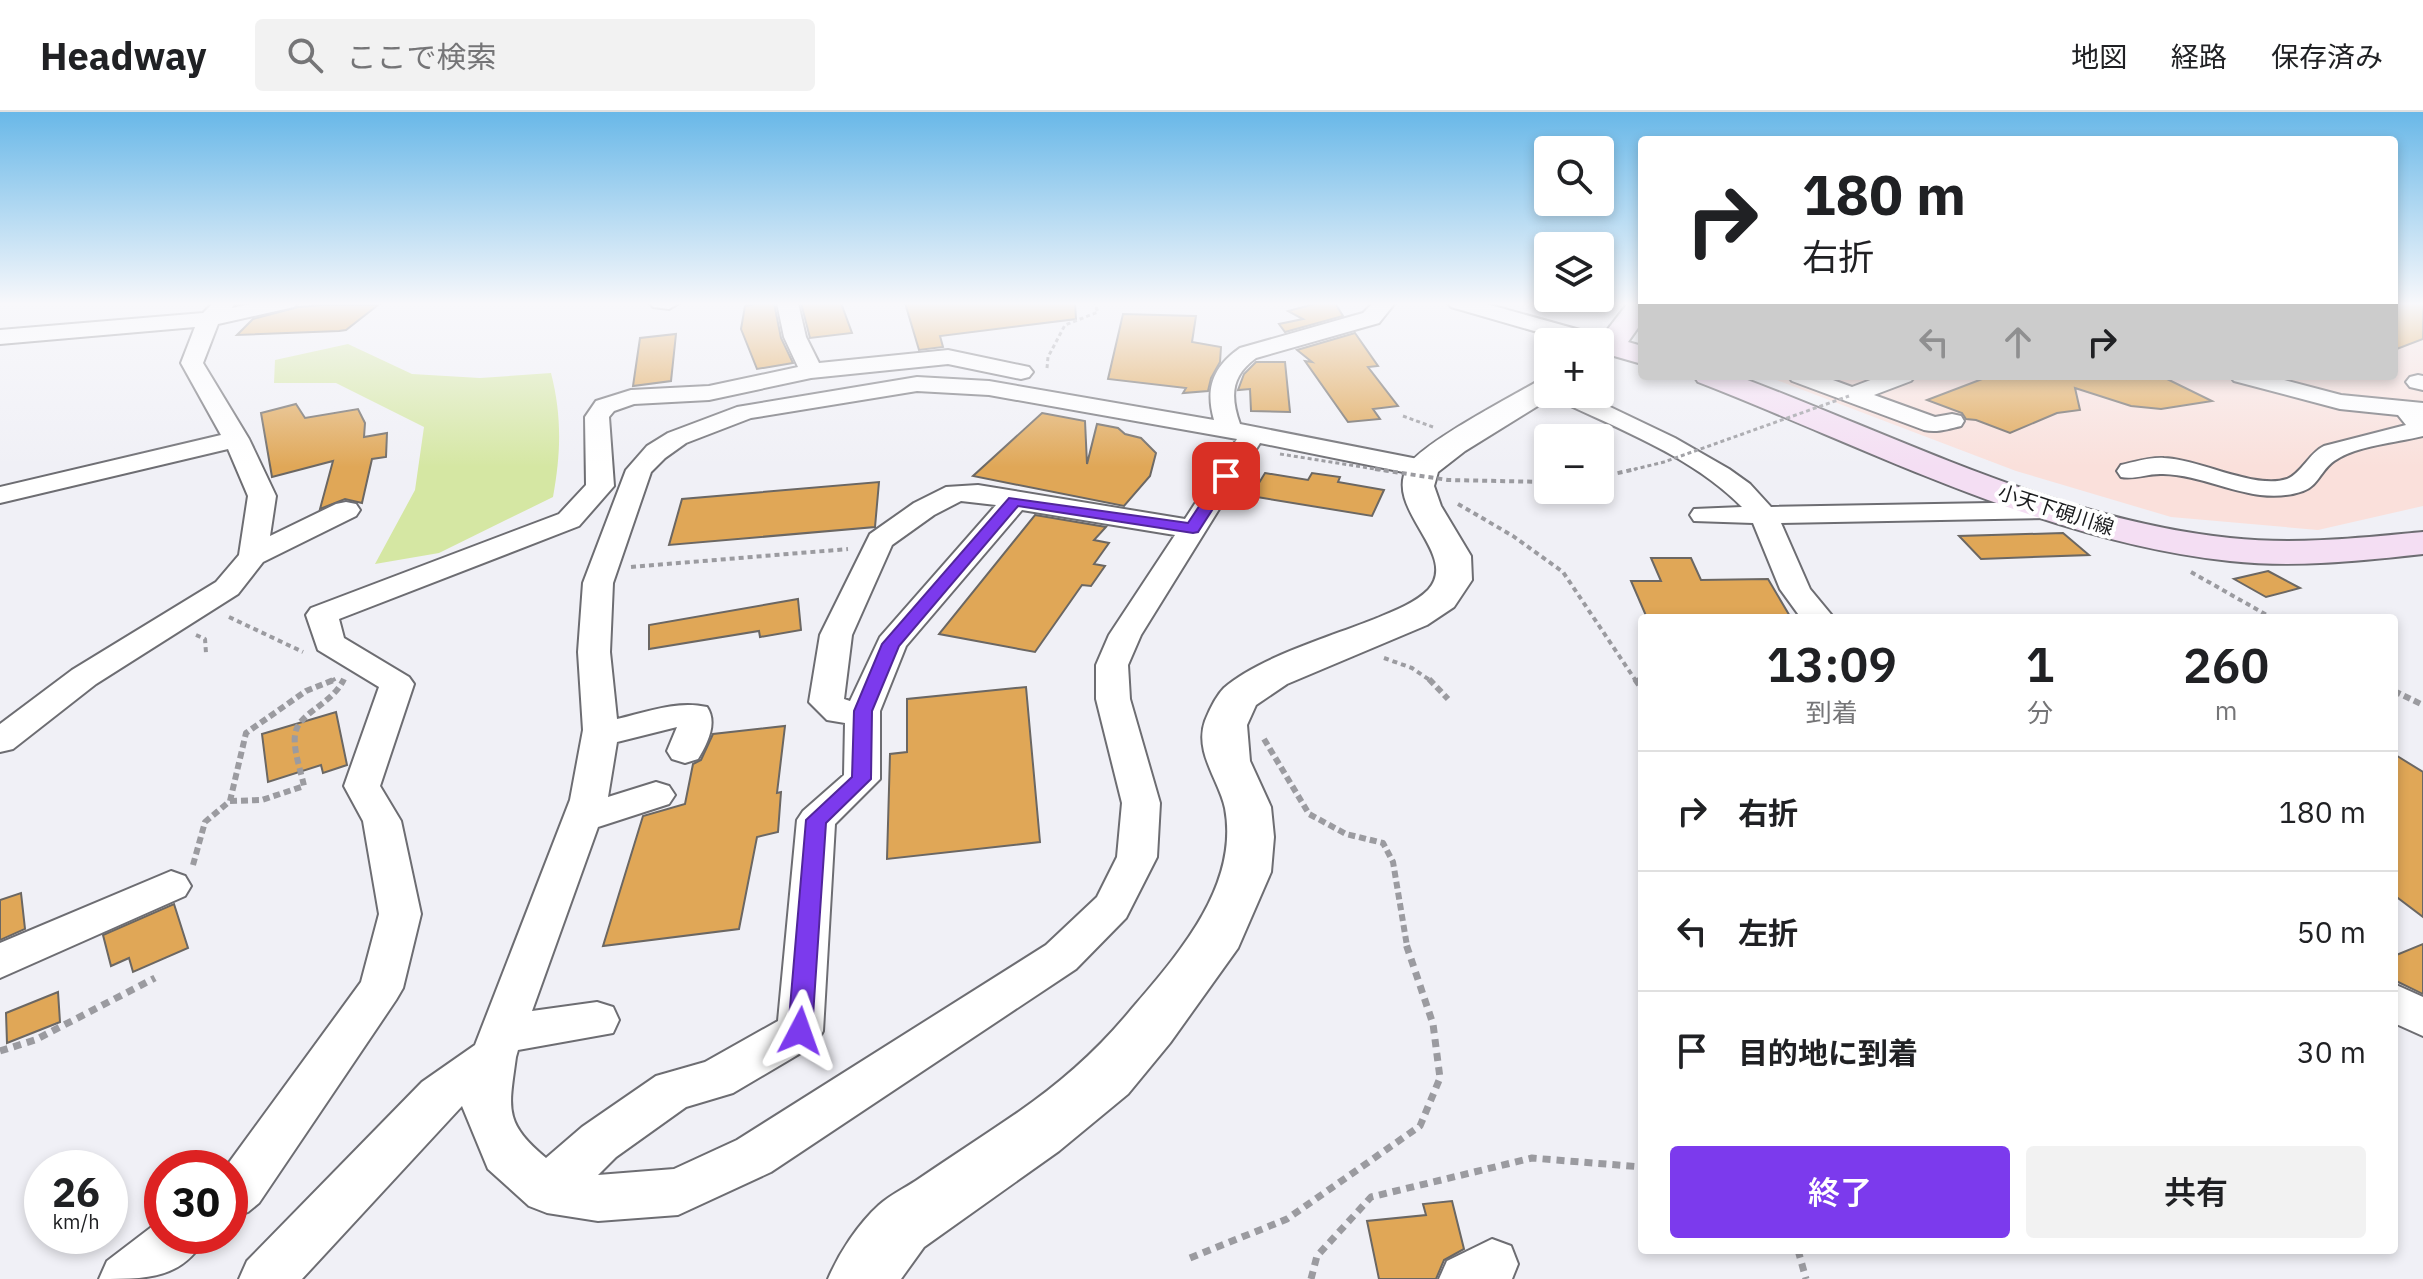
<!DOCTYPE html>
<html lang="ja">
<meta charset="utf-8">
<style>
body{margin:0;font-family:"IBM Plex Sans","Noto Sans JP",sans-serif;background:#f2f2f2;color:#202124;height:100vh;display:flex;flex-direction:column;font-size:30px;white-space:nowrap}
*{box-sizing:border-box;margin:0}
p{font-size:26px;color:#757577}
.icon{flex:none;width:44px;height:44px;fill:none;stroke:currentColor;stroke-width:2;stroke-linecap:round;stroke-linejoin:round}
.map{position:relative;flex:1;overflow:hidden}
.sheet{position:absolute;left:1638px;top:502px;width:760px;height:640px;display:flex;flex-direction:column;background:#fff;border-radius:8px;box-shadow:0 4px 12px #0003}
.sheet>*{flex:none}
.banner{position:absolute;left:1638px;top:24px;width:760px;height:244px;border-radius:8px;box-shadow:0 4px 12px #0003;background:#fff;color:#202124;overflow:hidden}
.buttons{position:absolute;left:1534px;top:24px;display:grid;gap:16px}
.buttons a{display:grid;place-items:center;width:80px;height:80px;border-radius:8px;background:#fff;box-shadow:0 4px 12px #0003;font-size:40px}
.speed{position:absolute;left:24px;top:1038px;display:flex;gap:16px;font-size:40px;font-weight:700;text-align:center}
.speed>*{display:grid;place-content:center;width:104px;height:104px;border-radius:50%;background:#fff;box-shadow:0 4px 12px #0003;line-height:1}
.speed small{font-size:20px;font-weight:400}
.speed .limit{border:12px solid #d22;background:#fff;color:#111}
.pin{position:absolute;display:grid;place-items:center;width:68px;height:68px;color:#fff;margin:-34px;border-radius:16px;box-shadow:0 4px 12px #0006}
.me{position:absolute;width:88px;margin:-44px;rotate:4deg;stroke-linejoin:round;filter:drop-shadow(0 0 6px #0008)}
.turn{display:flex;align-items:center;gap:28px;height:168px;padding:0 32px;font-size:36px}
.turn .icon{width:104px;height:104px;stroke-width:2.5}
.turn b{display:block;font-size:56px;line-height:68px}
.lanes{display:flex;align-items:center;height:76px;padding:0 32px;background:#0003;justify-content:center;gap:40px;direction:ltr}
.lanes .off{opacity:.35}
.eta{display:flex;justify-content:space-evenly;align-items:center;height:136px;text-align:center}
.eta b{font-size:48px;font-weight:600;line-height:56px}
.primary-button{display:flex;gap:16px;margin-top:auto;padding:16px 32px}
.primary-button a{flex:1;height:92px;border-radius:8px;background:#7c3aed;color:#fff;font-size:32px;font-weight:600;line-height:92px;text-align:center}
.primary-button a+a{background:#f2f2f2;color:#202124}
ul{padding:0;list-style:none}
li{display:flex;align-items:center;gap:24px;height:120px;padding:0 32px;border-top:2px solid #e0e0e0}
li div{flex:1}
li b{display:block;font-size:30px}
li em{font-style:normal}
header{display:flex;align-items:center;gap:48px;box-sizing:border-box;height:112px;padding:0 40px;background:#fff;border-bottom:2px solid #e0e0e0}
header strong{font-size:38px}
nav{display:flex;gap:44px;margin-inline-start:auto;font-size:28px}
.search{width:560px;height:72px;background:#f2f2f2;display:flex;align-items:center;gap:20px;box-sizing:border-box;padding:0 28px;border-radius:8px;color:#757577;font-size:30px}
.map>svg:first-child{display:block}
</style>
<header>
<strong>Headway</strong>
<div class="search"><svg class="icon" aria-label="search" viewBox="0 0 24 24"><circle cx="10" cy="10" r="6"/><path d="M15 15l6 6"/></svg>ここで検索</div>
<nav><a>地図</a><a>経路</a><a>保存済み</a></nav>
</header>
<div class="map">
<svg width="2423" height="1167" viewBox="0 0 2423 1167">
<rect width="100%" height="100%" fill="#f0f0f6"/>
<polygon fill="#fae0db" points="2394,191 2423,191 2423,394 2318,418 2171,405 2016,359 1766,264 2394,264"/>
<path fill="#d5e7a3" d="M348 232 412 262 480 266 551 261C562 304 561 341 553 385L439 441 375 452 415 378 424 315 336 271H274L275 248Z"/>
<g fill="#e0a757" stroke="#6b6763" stroke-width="2">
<polygon points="761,191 774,191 781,226 793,251 757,257 741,217 745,194"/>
<polygon points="801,191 841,191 852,221 810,226"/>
<polygon points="905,191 1075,191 1076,207 940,224 943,235 919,238"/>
<polygon points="1318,191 1335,191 1343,204 1285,220 1279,212 1303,207 1288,199"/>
<polygon points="2394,191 2423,191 2423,227 2394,238"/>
<polygon points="324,193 378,193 346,218 339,219 237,223 253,207 298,195"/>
<polygon points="1123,202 1196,204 1192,230 1221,235 1220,250 1211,266 1208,279 1183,281 1186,276 1108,267"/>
<polygon points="1355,221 1378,254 1368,255 1398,294 1373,297 1380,307 1348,310 1305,249 1312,250 1297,238"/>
<polygon points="676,222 671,269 633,274 640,226"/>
<polygon points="1256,250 1285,250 1290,300 1251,299 1250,277 1238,278 1244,262"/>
<polygon points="1990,264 2161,264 2212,289 2161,297 2131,294 2075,276 2080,298 2057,301 2010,321 1976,308 1966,307 1962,301 1927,288"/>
<polygon points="296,292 305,306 358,297 365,311 364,325 387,321 386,345 372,347 362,391 345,387 320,397 333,349 272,365 261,301"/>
<polygon points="1042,301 1085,309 1087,352 1097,312 1118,316 1125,322 1141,326 1156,341 1150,364 1124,394 973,364"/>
<polygon points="1265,361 1308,368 1312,361 1340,365 1338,370 1384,378 1372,404 1251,384"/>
<polygon points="879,370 875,415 669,433 682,387"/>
<polygon points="1035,403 1106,415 1094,428 1109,431 1094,452 1105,454 1091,474 1082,473 1035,540 939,522"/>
<polygon points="2063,421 2089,443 1981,447 1959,424"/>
<polygon points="1651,446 1691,446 1701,468 1768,467 1791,506 1647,506 1631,469 1661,469"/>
<polygon points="2268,459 2300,476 2266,485 2234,467"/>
<polygon points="798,487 801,518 760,525 759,519 649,537 649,513"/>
<polygon points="1026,575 1040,730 887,747 890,642 907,640 907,587"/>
<polygon points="336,600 347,653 323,661 321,653 268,670 262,622"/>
<polygon points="785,614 777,681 781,680 778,720 757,725 739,817 603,834 643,704 685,692 693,652 701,648 713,622"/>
<polygon points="2394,642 2423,660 2423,805 2394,783"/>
<polygon points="21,781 25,817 0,828 0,788"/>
<polygon points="174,792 188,836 133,860 129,846 111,854 103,823"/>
<polygon points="2423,832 2423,882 2394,868 2394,844"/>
<polygon points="58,880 60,910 7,931 6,901"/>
<polygon points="1452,1089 1464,1137 1444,1148 1436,1167 1379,1167 1367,1109 1426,1103 1423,1092"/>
</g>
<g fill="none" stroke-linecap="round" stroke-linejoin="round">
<g stroke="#6d6d72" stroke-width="4">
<g id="minor">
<polygon points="213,191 235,191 232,196 254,191 297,191 294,195 218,212 203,251 249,327 276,384 270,424 336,392 346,390 356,392 360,398 356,404 263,450 238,482 96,572 13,637 0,640 0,612 72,558 216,470 239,443 248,384 228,337 0,391 0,375 221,323 181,251 195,215 0,232 0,218 203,201"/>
<polygon points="650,191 679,191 669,197 653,195"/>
<polygon points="777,191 798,191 806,225 819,251 948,238 1029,255 1033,260 1029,265 1021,267 948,252 811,266 709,288 634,292 614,299 609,305 614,374 579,414 339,507 344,526 409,565 414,572 380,674 401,709 421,802 403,876 396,888 259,1091 248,1100 230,1107 230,1056 225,1056 361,870 379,802 363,709 344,674 379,575 318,538 306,503 311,496 559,402 586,373 585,305 596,289 631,278 709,274 798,255 784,225"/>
<path d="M1373 191H1395L1379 211 1256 246C1231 264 1230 284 1240 312L1423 348 1432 350 1436 356 1432 362 1423 364 1260 331 1141 523 1128 553 1130 587 1160 691 1157 745 1126 806 1076 857 771 1060 678 1103 598 1109 547 1101 529 1094 488 1057 462 994 302 1167H239L247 1149 422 970 475 933 570 688 583 618 578 540 583 471 626 358 647 334 668 321 737 295 917 265 989 269 1214 308C1205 276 1213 255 1240 236L1363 201ZM917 279 989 283 1237 327 1185 407 978 373 946 375 914 391 870 422 820 523 809 590 827 608 845 611 844 663 803 699 797 708 778 909 705 950 656 964 582 1015 546 1046C503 1010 509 997 516 945L518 938 613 921 619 908 613 895 597 890 532 899 598 715 669 692 675 683 669 674 656 670 608 685 617 630 677 615 667 639 672 647 685 651 698 647C707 632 718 611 707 595 677 588 647 600 617 607L610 540 613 471 651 360 665 346 686 331 751 306ZM961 389 996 393 880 525 850 589 844 587 852 523 892 433 934 403ZM1022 398 1175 423 1109 523 1096 553V587L1122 691 1117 745 1097 785 1046 833 737 1028 674 1057 598 1063 616 1045 686 995 733 981 816 932 823 919 835 712 880 667V599L906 534Z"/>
<polygon points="1448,191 1483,191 1605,225 1608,230 1600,236 1600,230 1572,230 1451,195"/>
<polygon points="2418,263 2423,264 2423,278 2410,275 2406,270 2410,265"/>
<path d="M1788 264H1822L1852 275 1881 264H1915L1911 269 1874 283 1935 305 1952 302 1961 304 1964 309 1961 314C1948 317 1937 321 1924 318L1792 269Z"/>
<path d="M2230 264H2269L2341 283 2423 291V324C2395 331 2358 333 2334 349 2321 358 2318 374 2303 379 2255 396 2211 363 2163 362 2148 361 2135 368 2121 365L2117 359 2121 353C2135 350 2149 345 2164 346 2199 347 2255 378 2287 367 2302 361 2309 341 2324 334L2406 313 2398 303 2340 297 2234 269Z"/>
<path d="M1552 282H1583L1675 326 1729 357 1750 372 1771 395 2050 390 2060 392 2064 398 2060 404 2050 406 1781 411 1810 477 1834 506H1801L1780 477 1753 411 1694 409 1690 403 1694 397 1742 395C1692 344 1618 317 1556 287Z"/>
<polygon points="171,759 185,764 191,774 185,784 0,866 0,831"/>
<polygon points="2394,872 2423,885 2423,924 2394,911"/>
<path d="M162 1107V1124H206C183 1167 148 1167 99 1167L107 1149Z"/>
<polygon points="1492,1127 1511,1134 1518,1152 1512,1167 1439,1167 1447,1149"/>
</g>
</g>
<g stroke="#6d6d72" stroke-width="4">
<path id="tertiary" d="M1548 266V282H1557L1465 339 1438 360 1434 374 1441 394 1471 444 1472 468 1454 495 1427 513 1287 572 1256 593 1247 613 1250 649 1271 695 1274 725 1271 760 1238 836 1170 931 1128 982 1059 1039 924 1135 901 1167H828C839 1141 858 1112 879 1093 890 1083 905 1076 917 1068 949 1046 982 1025 1014 1003 1058 973 1095 941 1129 900 1176 845 1240 775 1225 696 1219 668 1194 640 1205 609 1209 599 1216 584 1224 576 1259 545 1333 524 1377 506 1394 499 1415 491 1428 478 1461 442 1382 397 1408 354 1422 331 1511 285 1538 269Z"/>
</g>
<g stroke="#6d6d72" stroke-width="4">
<g id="secondary">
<polygon points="1628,191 1642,191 1642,210 1628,230 1642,234 1642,252 1600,240 1598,230"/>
<path d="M1694 264H1737C1897 324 2058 408 2230 426 2295 433 2359 426 2423 420V442C2359 449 2295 456 2230 449 2044 429 1871 337 1698 270Z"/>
</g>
</g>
<g stroke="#9b9ba0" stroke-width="3" stroke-dasharray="4 3" stroke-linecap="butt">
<polyline points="1047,256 1048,245 1065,213 1098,200 1094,191"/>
<polyline points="1403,304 1433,315"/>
</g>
<g stroke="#9b9ba0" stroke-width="4" stroke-dasharray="5 4" stroke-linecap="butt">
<polyline points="1458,392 1513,424 1563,460 1636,569"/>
<polyline points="631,455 848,437"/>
<polyline points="2191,460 2272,506"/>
<polyline points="229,505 303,540"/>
<polyline points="196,523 205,527 206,541"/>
<polyline points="1384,546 1412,556 1431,569"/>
<polyline points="331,569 337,566"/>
</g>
<g stroke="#9b9ba0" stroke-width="6" stroke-dasharray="7 4" stroke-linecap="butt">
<polyline points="1429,567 1448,587"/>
<polyline points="1635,567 1642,577"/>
<polyline points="2394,579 2423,593"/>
<polyline points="1264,627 1309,702 1346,722 1383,731 1393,750 1407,834"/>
<path d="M230 689 262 688 304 674C301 659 293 638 295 623 297 601 332 593 344 567"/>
<polyline points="193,753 205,710 230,689 246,621 306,579 336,567"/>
</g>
<g stroke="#9b9ba0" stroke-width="7" stroke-dasharray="8 6" stroke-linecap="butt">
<polyline points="0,939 35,928 155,866"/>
<polyline points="1798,1138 1806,1167"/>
<polyline points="1190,1146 1287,1107 1420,1014 1440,966 1433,912 1406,832"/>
<polyline points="1311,1167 1317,1144 1371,1085 1532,1046 1642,1055"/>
</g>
<use href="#minor" fill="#fff" fill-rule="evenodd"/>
<use href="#tertiary" fill="#fff" fill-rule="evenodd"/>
<use href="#secondary" fill="#f4def3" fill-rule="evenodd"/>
<g stroke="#9b9ba0" stroke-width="3" stroke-dasharray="4 3" stroke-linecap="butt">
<polyline points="1280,342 1388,359"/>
<polyline points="1627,359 1664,350 1849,284"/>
</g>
<g stroke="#9b9ba0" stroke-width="4" stroke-dasharray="5 4" stroke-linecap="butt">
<polyline points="1375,357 1448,368 1548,370"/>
<polyline points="1600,365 1636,357"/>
</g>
</g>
<linearGradient id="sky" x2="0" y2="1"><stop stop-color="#69b8e8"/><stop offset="0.54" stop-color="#f8f8fb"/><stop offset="1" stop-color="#f8f8fb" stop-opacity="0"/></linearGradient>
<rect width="2423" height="355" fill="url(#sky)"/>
<polygon fill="#7c3aed" stroke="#51269a" stroke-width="2" points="1226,360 1234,364 1198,420 1193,421 1018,394 899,534 872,599 871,667 826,711 812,919 808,926 800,929 791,926 788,919 806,708 852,665 854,599 882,532 1009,386 1188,411 1221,361"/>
<g text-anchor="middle" stroke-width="8" stroke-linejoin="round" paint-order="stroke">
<g font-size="20" fill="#1b1c1e" stroke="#fff">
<text transform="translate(2056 398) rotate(18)" y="7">小天下硯川線</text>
</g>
</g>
</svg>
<div class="buttons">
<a><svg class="icon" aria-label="search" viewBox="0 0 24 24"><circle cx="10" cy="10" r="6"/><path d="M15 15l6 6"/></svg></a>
<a><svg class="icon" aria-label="layers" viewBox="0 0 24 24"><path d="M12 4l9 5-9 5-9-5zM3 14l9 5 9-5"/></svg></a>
<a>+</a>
<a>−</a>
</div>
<div class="speed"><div>26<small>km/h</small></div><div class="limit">30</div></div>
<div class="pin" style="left:1226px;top:364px;background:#d93025"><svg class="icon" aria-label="arrive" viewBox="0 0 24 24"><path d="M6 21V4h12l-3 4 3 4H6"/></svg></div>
<svg class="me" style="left:800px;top:919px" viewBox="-20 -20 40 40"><path d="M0-17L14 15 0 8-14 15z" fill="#7c3aed" stroke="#fff" stroke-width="4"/></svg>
<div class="banner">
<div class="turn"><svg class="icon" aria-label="right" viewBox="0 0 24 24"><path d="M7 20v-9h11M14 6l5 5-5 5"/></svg><div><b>180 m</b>右折</div></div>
<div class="lanes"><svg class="icon off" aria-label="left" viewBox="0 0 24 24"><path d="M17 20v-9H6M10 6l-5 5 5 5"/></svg><svg class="icon off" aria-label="ahead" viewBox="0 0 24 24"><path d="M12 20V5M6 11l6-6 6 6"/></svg><svg class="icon" aria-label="right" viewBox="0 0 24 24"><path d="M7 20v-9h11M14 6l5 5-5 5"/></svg></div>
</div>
<section class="sheet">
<div class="eta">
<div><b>13:09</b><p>到着</p></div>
<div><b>1</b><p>分</p></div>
<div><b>260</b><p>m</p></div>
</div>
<ul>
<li><svg class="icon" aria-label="right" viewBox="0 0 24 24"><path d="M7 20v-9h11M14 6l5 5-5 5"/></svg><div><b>右折</b></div><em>180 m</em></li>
<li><svg class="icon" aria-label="left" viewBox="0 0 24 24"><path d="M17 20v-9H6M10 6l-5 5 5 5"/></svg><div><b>左折</b></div><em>50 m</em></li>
<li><svg class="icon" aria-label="arrive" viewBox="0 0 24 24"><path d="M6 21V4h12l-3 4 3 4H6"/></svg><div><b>目的地に到着</b></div><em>30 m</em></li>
</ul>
<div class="primary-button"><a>終了</a><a>共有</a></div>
</section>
</div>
